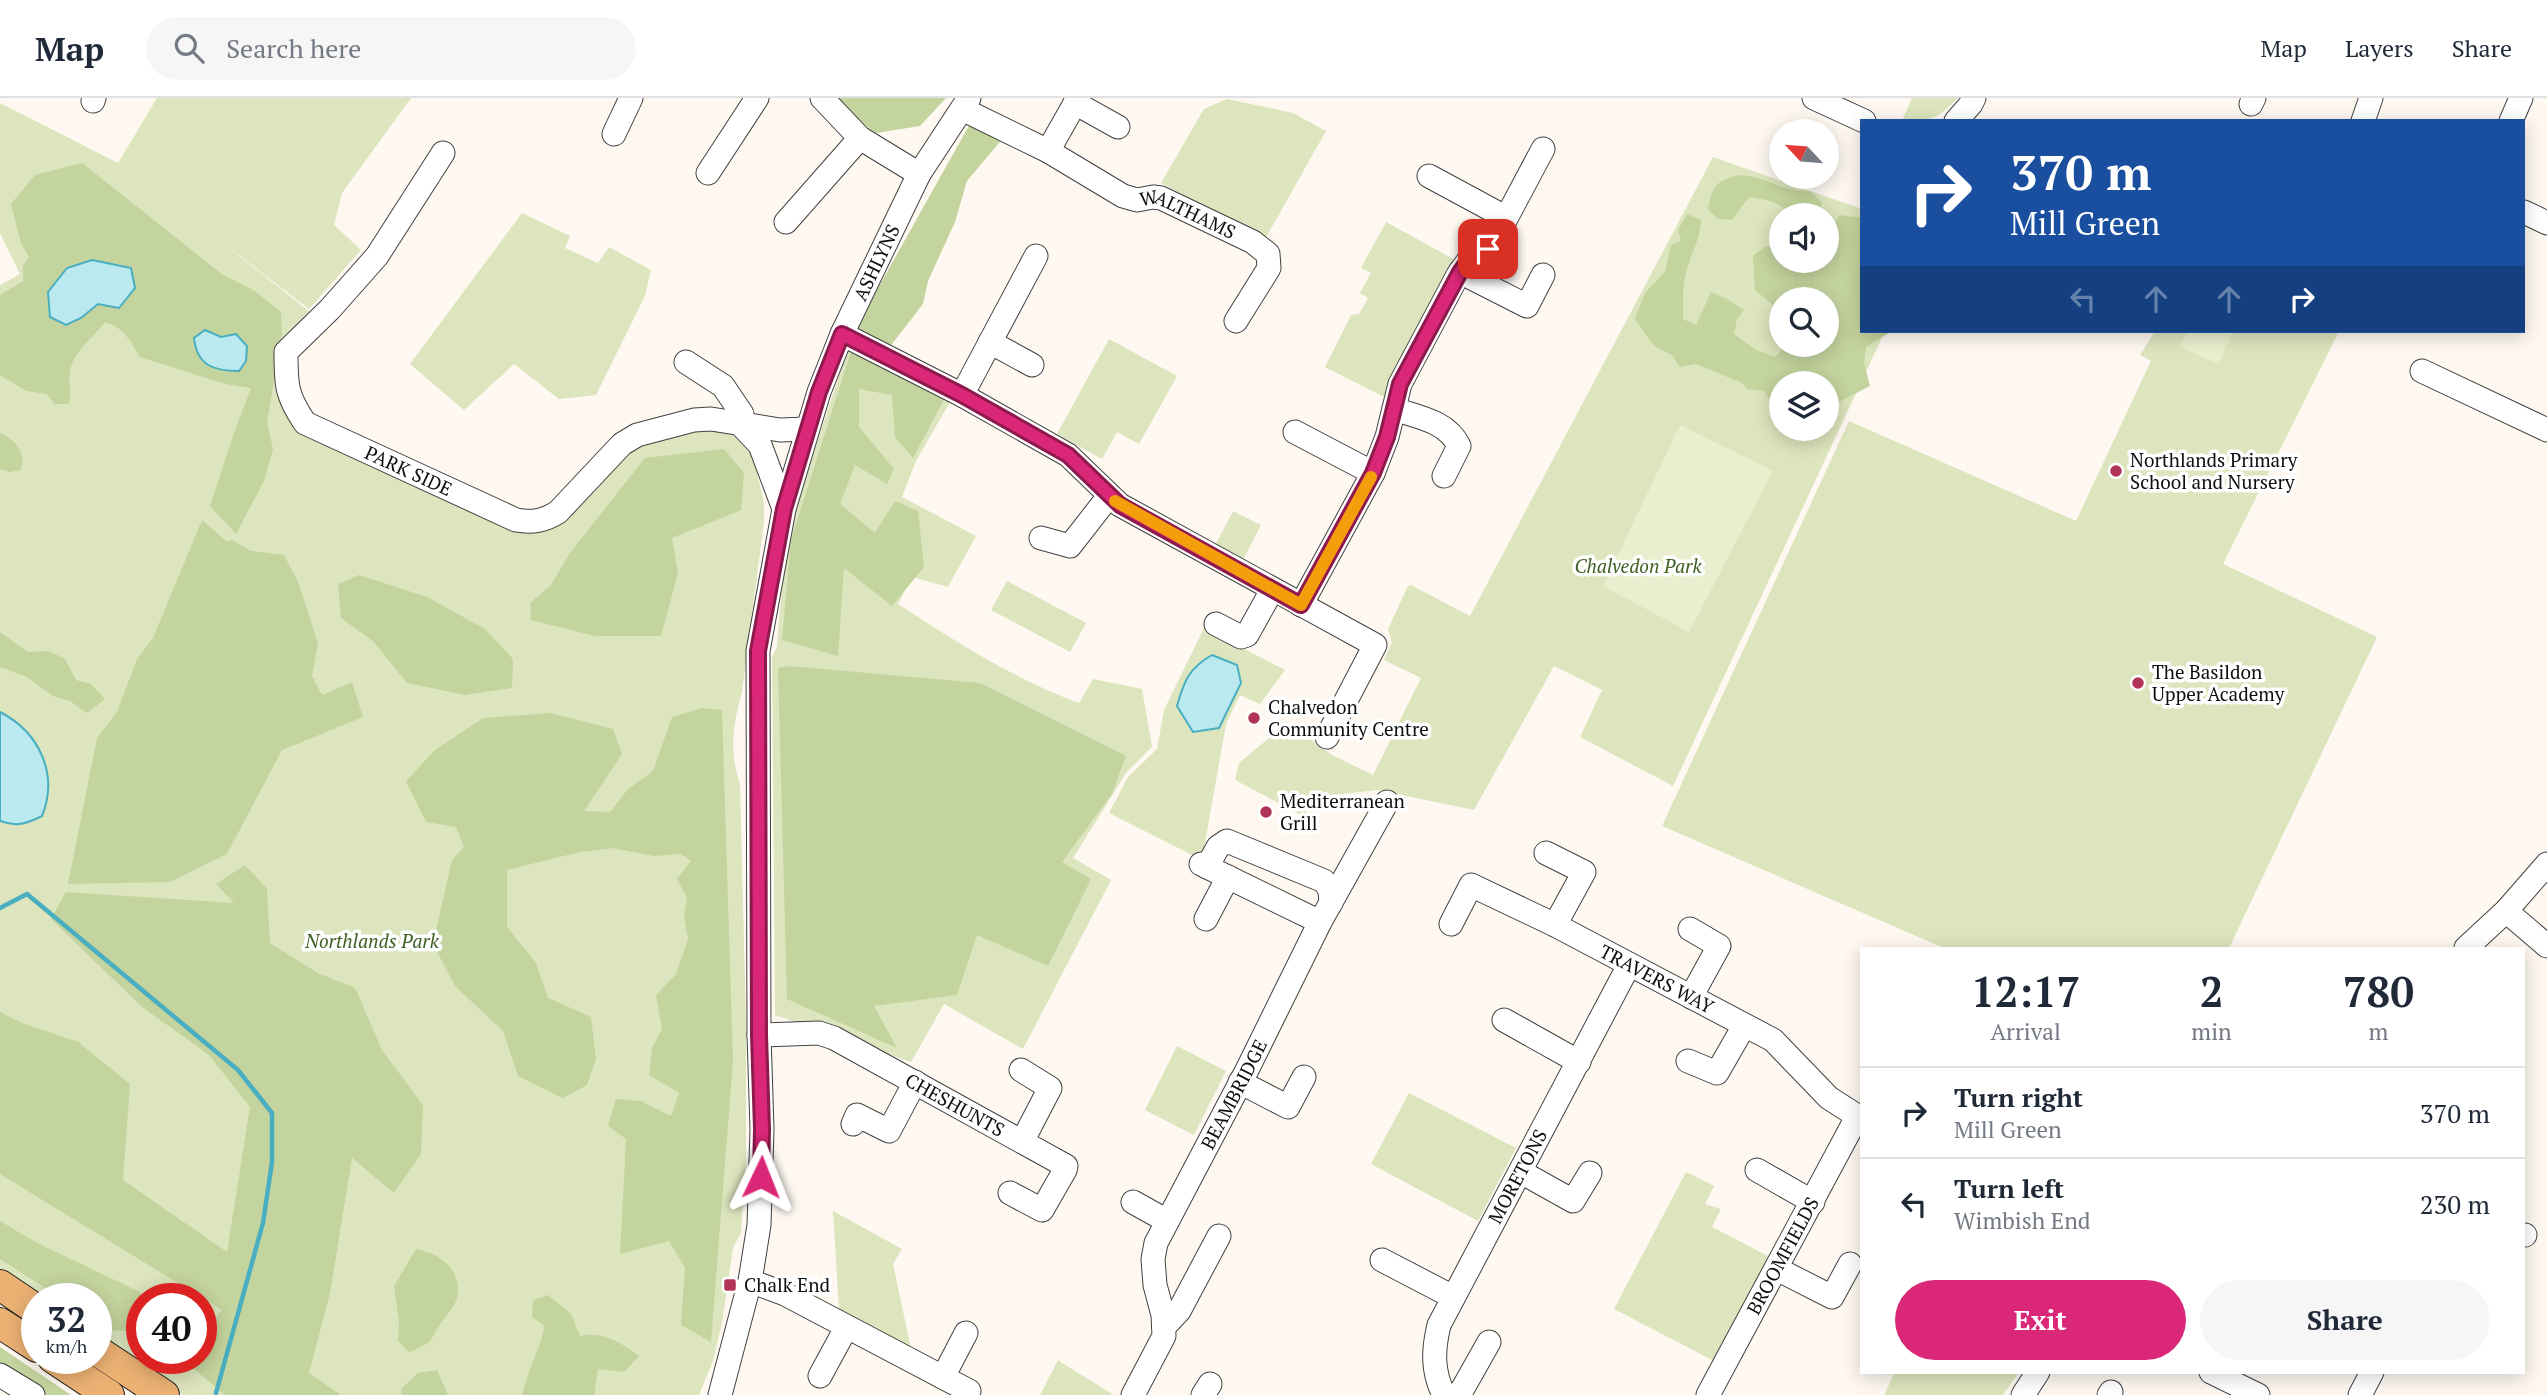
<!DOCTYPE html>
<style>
body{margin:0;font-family:"PT Serif",serif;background:#f6f6f7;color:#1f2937;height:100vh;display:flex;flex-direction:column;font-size:26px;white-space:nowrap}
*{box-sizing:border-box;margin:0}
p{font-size:23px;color:#747a83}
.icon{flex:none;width:38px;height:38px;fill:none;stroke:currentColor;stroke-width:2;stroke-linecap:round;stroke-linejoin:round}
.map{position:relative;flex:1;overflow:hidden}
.side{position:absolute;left:1860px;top:849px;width:665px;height:427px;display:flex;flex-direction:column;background:#fff;border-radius:0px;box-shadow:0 4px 18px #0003}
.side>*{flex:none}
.banner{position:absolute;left:1860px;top:21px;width:665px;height:214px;border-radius:0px;box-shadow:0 4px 18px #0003;background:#1a4fa0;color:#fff;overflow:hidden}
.needle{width:46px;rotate:296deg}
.tools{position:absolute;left:1769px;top:21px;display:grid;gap:14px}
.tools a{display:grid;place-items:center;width:70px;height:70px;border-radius:50%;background:#fff;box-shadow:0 4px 18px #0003;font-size:35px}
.speed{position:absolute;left:21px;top:1185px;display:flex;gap:14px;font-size:35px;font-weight:700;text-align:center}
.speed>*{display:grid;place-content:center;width:91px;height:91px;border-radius:50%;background:#fff;box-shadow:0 4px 18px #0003;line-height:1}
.speed small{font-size:18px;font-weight:400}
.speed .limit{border:10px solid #d22;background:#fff;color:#111}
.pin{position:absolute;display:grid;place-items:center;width:60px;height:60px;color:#fff;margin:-30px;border-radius:14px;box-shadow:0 4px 10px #0006}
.me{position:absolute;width:77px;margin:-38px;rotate:2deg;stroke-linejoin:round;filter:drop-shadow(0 0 5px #0008)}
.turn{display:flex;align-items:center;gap:24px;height:147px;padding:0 35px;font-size:32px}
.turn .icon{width:91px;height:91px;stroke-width:2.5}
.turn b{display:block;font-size:49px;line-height:60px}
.lanes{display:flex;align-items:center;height:66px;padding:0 35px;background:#0003;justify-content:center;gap:35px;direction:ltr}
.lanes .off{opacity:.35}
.eta{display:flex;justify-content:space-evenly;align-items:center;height:119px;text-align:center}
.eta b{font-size:42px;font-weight:700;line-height:49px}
.button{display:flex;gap:14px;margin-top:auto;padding:14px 35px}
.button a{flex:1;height:80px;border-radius:42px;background:#db2777;color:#fff;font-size:28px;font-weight:700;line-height:80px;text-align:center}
.button a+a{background:#f6f6f7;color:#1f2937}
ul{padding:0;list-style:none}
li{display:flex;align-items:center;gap:21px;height:91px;padding:0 35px;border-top:2px solid #e0e1e3}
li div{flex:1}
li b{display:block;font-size:26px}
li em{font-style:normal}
header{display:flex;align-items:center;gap:42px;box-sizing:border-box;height:98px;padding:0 35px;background:#fff;border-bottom:2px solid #e0e1e3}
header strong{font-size:33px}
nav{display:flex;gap:38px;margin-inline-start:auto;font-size:24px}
.search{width:490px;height:63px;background:#f6f6f7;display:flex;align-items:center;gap:18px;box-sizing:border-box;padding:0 24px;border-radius:38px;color:#747a83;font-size:26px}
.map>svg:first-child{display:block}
</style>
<header>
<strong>Map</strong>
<div class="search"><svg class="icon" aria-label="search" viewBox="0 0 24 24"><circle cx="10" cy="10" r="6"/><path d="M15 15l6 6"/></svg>Search here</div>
<nav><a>Map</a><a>Layers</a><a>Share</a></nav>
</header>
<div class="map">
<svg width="2547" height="1297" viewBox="0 0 2547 1297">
<rect width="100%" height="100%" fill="#fef8f1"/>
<g fill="#dce5bd" fill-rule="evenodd">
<path d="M157 0H411L342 95 334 127 361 152 309 211 218 141 310 214 282 251 287 312 528 431 638 344 692 331 726 334 739 340 753 356 764 405V423L742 594C733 625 729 655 740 686L746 925V1060L741 1135 733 1150 722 1225 713 1263 699 1297H183L96 1238V1200H39L0 1175V187L20 176 0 135V5L118 65ZM142 1200H201V1260H142Z"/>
<path d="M1912 0H1958C1937 21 1931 23 1902 23Z"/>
<polygon points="1227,1 1293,15 1326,33 1265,141 1161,85 1204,11"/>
<path d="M1713 59 1862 111V233H1885L1673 688 1580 639 1602 592 1554 568 1474 712 1377 692 1317 699 1303 718 1235 682 1239 665 1273 637 1306 638 1332 657 1373 677 1421 580 1384 562 1392 544 1388 531 1408 488 1411 487 1470 518ZM1782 117H1827V163H1782ZM1782 201H1827V247H1782ZM1782 285H1827V331H1782Z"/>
<polygon points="522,115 570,138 565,150 598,165 609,149 651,172 645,198 596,297 559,301 514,266 464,312 410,266"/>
<polygon points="1386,124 1457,163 1384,299 1325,269 1351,217 1359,216 1368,200 1360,195 1371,175 1361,170"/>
<polygon points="2155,233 2339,233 2223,466 2377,539 2229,850 1944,850 1662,728 1849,323 2076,423 2151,263 2140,257"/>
<polygon points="1109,241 1177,278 1139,346 1117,334 1102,361 1057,336"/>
<path d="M850 245 954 297 916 363 902 399 976 438 948 489 912 479 898 506C956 544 1014 581 1079 605L1093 581 1142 591 1152 649 1126 675 1073 760 1111 782 1023 951 944 906 911 964 775 917 772 560 777 548 786 438Z"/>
<polygon points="1233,413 1261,427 1242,464 1214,450"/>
<polygon points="1007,483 1086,525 1070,554 991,512"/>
<polygon points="1204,530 1285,572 1260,606 1240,597 1226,626 1202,762 1109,715 1128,679 1157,651 1164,612"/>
<polygon points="1177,948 1226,973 1194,1037 1145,1012"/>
<polygon points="1409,995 1516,1050 1478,1123 1371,1066"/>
<polygon points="1686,1074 1714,1088 1705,1106 1721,1111 1712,1129 1772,1160 1714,1263 1614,1211"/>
<polygon points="833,1113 902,1151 893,1166 911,1251 839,1211"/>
<polygon points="1058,1262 1062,1265 1114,1297 1040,1297"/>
<polygon points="1895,1274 2019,1274 2003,1297 1884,1297"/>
</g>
<g fill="#c4d49e">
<polygon points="829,0 946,0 920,28 876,35 838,9"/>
<polygon points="971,24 1004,39 967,83 955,124 928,183 923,206 892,246 876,252 854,233"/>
<path d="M82 65 223 177 255 193 281 214 282 236 267 324 273 351 264 383 236 436 210 408 235 332 251 290 225 286 140 259C130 242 124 230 105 224 94 239 73 254 70 273 68 284 72 294 69 306H54L47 296 26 293 0 277V197L23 183V168L29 159 21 145 11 106 35 77Z"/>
<path d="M1740 77C1765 78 1785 95 1810 93L1822 105 1818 117H1790C1782 104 1764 101 1749 99L1732 122 1718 121 1708 112C1712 88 1715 83 1740 77Z"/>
<path d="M1687 116 1701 122C1700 141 1694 148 1689 165 1682 183 1683 203 1683 221L1696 227 1711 194 1727 201 1744 212 1737 221 1734 236 1756 252 1775 259 1787 247H1827V201H1782L1781 214 1755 192 1753 158 1766 148 1781 152 1782 163H1827V130L1835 126 1839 117 1862 120V233H1892L1866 249 1864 265 1870 288 1837 305 1827 299V285H1782L1781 318 1764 293 1747 291 1742 285 1696 266 1680 269 1672 257 1653 247 1635 221 1645 195 1665 174 1671 147 1681 143 1678 132Z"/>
<polygon points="853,247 948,294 913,360 895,339 892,297 859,291 859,329 894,371 887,386 855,367 840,406 875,435 895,403 918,413 924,469 892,508 844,470 838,558 782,542 791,442"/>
<path d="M0 335C15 341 27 356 21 372L9 374 0 371Z"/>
<polygon points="724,351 744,375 741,412 672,440 678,475 661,538 595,538 531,522 530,505 551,487 570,455 645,360"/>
<polygon points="202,422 227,444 232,442 251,453 284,457 298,484 318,545 312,578 322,597 352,584 363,619 282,652 227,756 170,784 68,786 97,640 117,614 137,561 153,540"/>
<polygon points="359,477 427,499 485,531 513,561 512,590 465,597 407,585 373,543 341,520 338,486"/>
<polygon points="0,534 28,554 49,553 65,561 76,582 91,586 105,601 87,615 70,603 53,598 27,579 0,569"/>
<polygon points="790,568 980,585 1126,658 1112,696 1062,764 1091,781 1048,868 977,837 957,897 874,908 897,950 787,901 778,570"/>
<polygon points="702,610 722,612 733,963 711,1244 681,1227 685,1170 669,1143 620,1156 626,1041 608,1028 616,1001 641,1003 671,1018 679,995 649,977 652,950 662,931 656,897 676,876 688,841 684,817 687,800 677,781 691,763 681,756 654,758 613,750 580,754 507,772 507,829 536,865 548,900 591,919 596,961 587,987 563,1000 518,978 503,933 455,888 433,846 452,762 464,749 456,729 426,724 406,683 435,652 483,620 550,615 613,631 622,656 584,713 610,714 628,691 653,673 672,619"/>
<polygon points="245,767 267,791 270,845 318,875 355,890 382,952 423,1007 421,1056 394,1095 352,1060 330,1195 309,1275 341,1297 225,1297 182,1261 201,1260 201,1238 222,1212 0,1076 0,914 22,925 78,944 130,986 123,1082 227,1154 250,1009 209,957 142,909 51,821 66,794 234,805 216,786"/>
<polygon points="0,1123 37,1145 140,1194 145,1200 142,1200 142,1234 110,1232 96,1223 96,1200 61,1200 0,1161"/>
<path d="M416 1151C439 1155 463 1172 457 1199 456 1207 448 1215 443 1222 428 1243 437 1243 409 1254L398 1243 399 1223 394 1188Z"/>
<path d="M548 1197 571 1216 580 1238C603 1233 620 1244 639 1258L624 1274 598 1271 594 1297H522C528 1273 539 1252 545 1228L532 1219 533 1202Z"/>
<polygon points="0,1249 71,1297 44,1297 0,1268"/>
<polygon points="437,1272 448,1297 402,1297 401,1291 418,1275"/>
</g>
<g fill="#eaedce">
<polygon points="2187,233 2233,233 2218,266 2180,249"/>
<polygon points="1680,327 1773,373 1689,534 1603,488"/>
</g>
<g fill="#bae9f0" stroke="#48aec0" stroke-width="2">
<polygon points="92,162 131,170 135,190 119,210 98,206 81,220 66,227 50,219 48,194 67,170"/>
<path d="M205 232 221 239 236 236 247 248 246 263 239 273C214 273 197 268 194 240Z"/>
<path d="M1212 557 1237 567 1241 585 1219 630 1193 634 1177 608C1184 583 1189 570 1212 557Z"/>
<path d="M0 614C39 634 59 676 42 718 26 726 16 729 0 723Z"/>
</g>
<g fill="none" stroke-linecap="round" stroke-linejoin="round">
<polyline stroke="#48aec0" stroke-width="4.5" points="0,810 27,796 238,972 272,1015 272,1064 263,1125 216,1295"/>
<g stroke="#414141" stroke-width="25">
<g id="minor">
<polyline points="822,0 860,40 919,76"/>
<polyline points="1814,0 1864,23"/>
<polyline points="93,3 94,0"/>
<polyline points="1075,5 1118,29"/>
<polyline points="2251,6 2254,0"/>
<path id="s1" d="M962 11 1048 53 1123 98 1137 102 1153 99 1161 100 1253 144 1268 156 1269 170 1236 223"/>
<polyline points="1956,23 1971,6 1974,0"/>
<polyline points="2363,23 2371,0"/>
<polyline points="2511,23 2521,0"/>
<polyline points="614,36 631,0"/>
<polyline points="1048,53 1078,0"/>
<path id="s2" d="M443 55 377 158 330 211 286 254C286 287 286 297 305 325L516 422C532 425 544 423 558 414L622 346 637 337 694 322 711 321 780 332 807 331"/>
<polyline points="708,75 757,0"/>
<polyline points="1429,78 1505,119"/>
<polyline points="2524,114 2547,125"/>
<polyline points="786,124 860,40"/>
<polyline points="1460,174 1527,208 1543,177"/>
<polyline points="842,236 962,297 1068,357 1120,407 1375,547 1327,639"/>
<polyline points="990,244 1032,267"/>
<polyline points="686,264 723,288 742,316 741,327 760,347 784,411"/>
<polyline points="2422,273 2547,332"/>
<polyline points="962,297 1036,158"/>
<path d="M1394 311C1418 319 1447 323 1459 348L1444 378"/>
<polyline points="1295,334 1373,375"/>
<polyline points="1041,440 1070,448 1109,398"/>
<polyline points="1301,507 1373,375 1387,339 1400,286 1458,177 1468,163 1493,145 1543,51"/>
<polyline points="1216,526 1241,539 1247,537 1272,492"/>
<polyline points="1546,755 1584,774 1555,827"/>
<polyline points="1201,766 1320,824"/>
<polyline points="1207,769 1218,749 1227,743 1324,783 1330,792 1331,805"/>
<polyline points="2506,813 2547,848"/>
<polyline points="1206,821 1228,779"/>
<path id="s3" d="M1451 826 1471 787 1555 827 1773 942 1829 1000 1862 1021"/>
<polyline points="1690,831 1719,848 1691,899"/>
<polyline points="2466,850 2506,813 2547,766"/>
<polyline points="1504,922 1579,964"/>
<path id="s4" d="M759 937 819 935 834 940 1066 1068 1065 1072 1042 1112 1010 1095"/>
<polyline points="1688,963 1717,975 1744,928"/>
<polyline points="1021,972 1050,990 1023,1042"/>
<polyline points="1240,984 1288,1009 1304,979"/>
<polyline points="853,1026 857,1017 889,1033 915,984"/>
<polyline points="1757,1072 1813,1104"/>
<polyline points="1521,1074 1573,1103 1590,1075"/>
<polyline points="1133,1104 1167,1123"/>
<polyline points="2524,1137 2525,1137"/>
<polyline points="1382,1162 1453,1199"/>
<polyline points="1777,1171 1832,1199 1850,1166"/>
<polyline points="750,1183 785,1196 969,1293"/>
<polyline points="1164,1229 1179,1213 1219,1138"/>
<polyline points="2211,1274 2258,1297"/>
<polyline points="0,1277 33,1297"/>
<polyline points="820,1278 846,1230"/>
<polyline points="943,1279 966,1235"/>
<path id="s5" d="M720 1297 750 1183 759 1127 762 1031 759 937 758 553 784 411 819 294 842 236 919 76 969 0"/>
<path id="s6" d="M1133 1297 1164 1238 1163 1217 1155 1187 1153 1161 1156 1145 1247 972 1320 824 1387 704"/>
<polyline points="1203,1297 1210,1286"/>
<path id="s7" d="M1444 1297C1432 1273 1433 1252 1439 1227L1629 867"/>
<polyline points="1456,1297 1462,1292 1489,1244"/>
<path id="s8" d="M1708 1297 1857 1019"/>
<polyline points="2023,1297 2038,1274"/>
<polyline points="2109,1297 2111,1294"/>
<polyline points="2360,1297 2372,1274"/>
</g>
</g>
<g stroke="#1f1f1f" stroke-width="32">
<g id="major">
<polyline points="0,1187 37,1212"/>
<polyline points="0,1225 37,1249"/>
<polyline points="96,1252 164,1297"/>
<polyline points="53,1260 109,1297"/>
</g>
</g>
<use href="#minor" stroke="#fff" stroke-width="23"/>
<use href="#major" stroke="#ebb173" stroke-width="30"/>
</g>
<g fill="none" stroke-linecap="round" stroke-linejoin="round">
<g stroke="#8e194d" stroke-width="18">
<polyline id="route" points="761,1079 762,1031 759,937 758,553 784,411 819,294 842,236 962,297 1068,357 1120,407 1301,507 1373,375 1387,339 1400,286 1460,174 1468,163 1488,151"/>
</g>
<use href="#route" stroke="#db2777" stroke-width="12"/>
<polyline stroke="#f59e0b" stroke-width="12" points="1115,403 1301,507 1371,379"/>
</g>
<g fill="#b13358" stroke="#fff" stroke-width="2.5">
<circle cx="2116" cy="373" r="7"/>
<circle cx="2138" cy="585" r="7"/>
<circle cx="1254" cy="620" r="7"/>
<circle cx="1266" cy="714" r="7"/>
<rect x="723" y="1180" width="14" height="14" rx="3.5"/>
</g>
<g text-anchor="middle" stroke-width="7" stroke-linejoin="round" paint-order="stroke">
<g font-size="19" fill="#0e0e0e" stroke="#fff">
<text dy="7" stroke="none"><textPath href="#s1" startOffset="252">WALTHAMS</textPath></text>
<text dy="7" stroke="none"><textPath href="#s5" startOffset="1157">ASHLYNS</textPath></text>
<text dy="7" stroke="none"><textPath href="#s2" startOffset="444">PARK SIDE</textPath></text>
<text dy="7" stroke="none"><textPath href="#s3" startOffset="252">TRAVERS WAY</textPath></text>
<text dy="7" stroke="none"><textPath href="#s6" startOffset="329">BEAMBRIDGE</textPath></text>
<text dy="7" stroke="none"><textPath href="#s4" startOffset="214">CHESHUNTS</textPath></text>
<text dy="7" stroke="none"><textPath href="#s7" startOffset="240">MORETONS</textPath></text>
<text dy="7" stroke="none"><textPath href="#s8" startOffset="158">BROOMFIELDS</textPath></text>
</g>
<g font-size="19" fill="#0e0e0e" stroke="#fff" text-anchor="start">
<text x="2130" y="369">Northlands Primary<tspan x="2130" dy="22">School and Nursery</tspan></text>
<text x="2152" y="581">The Basildon<tspan x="2152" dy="22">Upper Academy</tspan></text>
<text x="1268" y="616">Chalvedon<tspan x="1268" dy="22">Community Centre</tspan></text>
<text x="1280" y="710">Mediterranean<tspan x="1280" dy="22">Grill</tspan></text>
<text x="744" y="1194">Chalk End</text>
</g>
<g font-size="19" font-style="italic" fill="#3f6024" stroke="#fff">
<text x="1638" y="475">Chalvedon Park</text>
<text x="372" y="850">Northlands Park</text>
</g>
</g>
</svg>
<div class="tools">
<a><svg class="needle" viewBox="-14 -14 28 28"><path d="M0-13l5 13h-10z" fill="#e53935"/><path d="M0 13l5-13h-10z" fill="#747a83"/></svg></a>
<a><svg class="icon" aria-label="sound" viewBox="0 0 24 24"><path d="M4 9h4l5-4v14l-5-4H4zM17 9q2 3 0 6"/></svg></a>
<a><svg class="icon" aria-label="search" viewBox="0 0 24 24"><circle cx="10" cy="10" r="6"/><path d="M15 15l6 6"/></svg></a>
<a><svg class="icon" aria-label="layers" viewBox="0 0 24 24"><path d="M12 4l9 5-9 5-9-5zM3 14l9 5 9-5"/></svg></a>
</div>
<div class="speed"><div>32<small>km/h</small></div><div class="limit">40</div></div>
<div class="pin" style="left:1488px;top:151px;background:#d93025"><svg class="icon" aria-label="arrive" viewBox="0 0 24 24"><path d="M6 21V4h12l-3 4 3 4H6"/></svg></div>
<svg class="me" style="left:761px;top:1079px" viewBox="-20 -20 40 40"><path d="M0-17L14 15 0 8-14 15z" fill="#db2777" stroke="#fff" stroke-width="4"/></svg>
<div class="banner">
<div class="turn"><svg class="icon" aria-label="right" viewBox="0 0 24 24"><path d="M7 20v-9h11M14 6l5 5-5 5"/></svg><div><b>370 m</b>Mill Green</div></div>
<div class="lanes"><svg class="icon off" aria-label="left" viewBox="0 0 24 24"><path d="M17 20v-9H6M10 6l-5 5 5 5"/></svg><svg class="icon off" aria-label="ahead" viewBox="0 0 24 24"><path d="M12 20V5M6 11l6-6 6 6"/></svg><svg class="icon off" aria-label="ahead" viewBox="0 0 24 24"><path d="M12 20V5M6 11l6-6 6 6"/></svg><svg class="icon" aria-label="right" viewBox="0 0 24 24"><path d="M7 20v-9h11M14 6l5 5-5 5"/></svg></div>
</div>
<section class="side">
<div class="eta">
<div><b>12:17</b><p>Arrival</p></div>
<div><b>2</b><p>min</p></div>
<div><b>780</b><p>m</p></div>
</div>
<ul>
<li><svg class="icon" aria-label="right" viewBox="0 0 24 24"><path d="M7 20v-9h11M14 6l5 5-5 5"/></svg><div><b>Turn right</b><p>Mill Green</p></div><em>370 m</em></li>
<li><svg class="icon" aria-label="left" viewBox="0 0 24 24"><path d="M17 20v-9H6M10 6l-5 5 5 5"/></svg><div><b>Turn left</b><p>Wimbish End</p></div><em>230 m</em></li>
</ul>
<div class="button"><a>Exit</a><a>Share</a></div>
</section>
</div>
